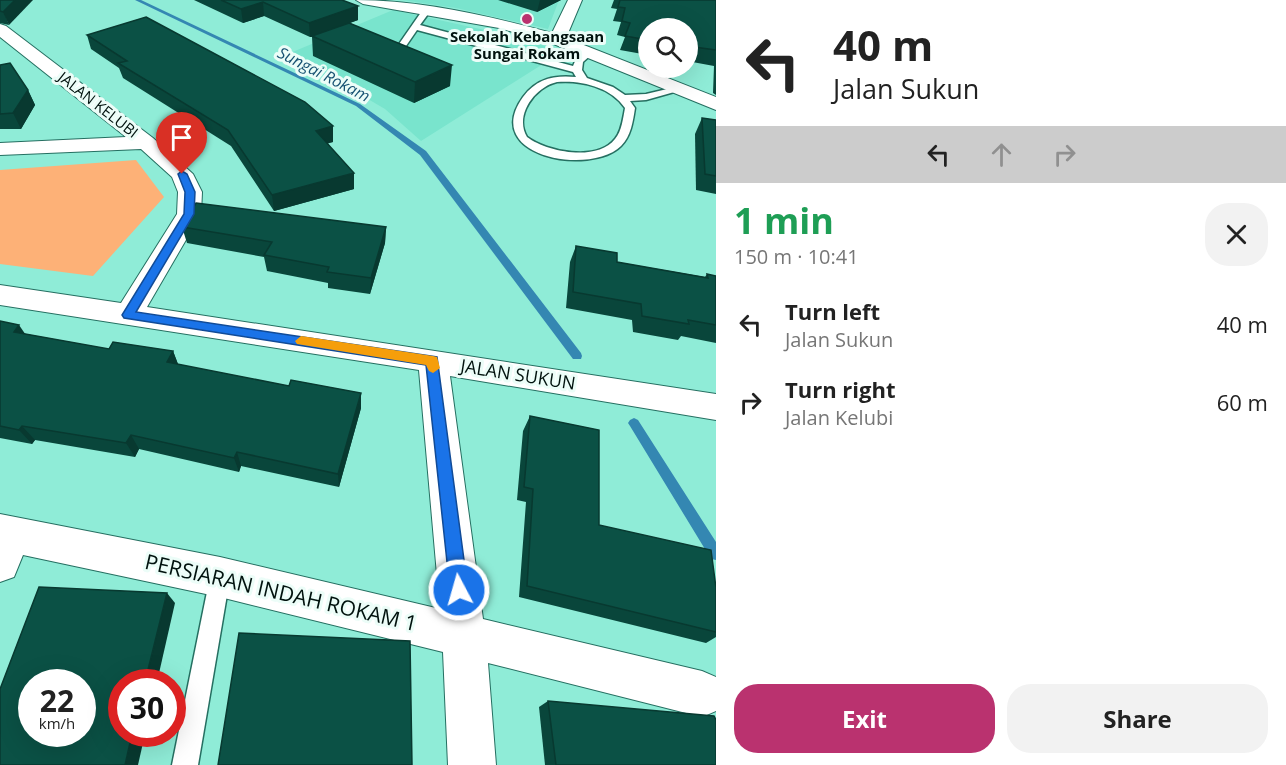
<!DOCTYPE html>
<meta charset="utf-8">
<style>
body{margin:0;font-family:"Open Sans",sans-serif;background:#f2f2f2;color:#222;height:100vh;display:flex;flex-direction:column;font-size:22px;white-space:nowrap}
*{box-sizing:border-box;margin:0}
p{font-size:20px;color:#767676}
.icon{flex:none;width:33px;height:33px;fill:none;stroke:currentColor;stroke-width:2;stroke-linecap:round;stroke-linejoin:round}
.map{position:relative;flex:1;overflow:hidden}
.drawer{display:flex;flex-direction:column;background:#fff;width:570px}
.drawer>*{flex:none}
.guide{background:#fff;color:#222;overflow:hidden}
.fabs{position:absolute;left:638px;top:18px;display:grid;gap:12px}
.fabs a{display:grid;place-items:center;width:60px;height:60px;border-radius:50%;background:#fff;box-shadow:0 6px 24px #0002;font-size:30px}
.speed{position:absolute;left:18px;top:669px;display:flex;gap:12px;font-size:30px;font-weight:700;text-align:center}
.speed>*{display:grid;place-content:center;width:78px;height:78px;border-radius:50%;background:#fff;box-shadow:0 6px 24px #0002;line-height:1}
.speed small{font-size:15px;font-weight:400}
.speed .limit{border:9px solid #d22;background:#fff;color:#111}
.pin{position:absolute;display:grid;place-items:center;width:51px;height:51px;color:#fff;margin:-62px -26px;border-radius:50% 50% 50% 0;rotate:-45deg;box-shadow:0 0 6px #0007}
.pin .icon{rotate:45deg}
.me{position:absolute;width:66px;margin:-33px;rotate:354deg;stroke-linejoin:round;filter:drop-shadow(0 0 4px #0008)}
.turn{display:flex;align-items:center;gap:21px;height:126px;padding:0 18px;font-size:27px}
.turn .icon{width:78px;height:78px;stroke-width:2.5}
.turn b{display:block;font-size:42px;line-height:51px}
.lanes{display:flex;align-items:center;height:57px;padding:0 18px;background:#0003;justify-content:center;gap:30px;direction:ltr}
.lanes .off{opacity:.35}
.round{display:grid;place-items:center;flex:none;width:63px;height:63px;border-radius:24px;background:#f2f2f2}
.headline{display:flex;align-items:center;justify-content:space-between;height:102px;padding:0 18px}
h1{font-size:36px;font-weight:700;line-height:45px;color:#1e9e55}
.cta{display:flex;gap:12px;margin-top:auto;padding:12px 18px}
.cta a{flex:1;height:69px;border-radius:24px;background:#ba326f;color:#fff;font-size:24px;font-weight:700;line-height:69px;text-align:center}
.cta a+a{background:#f2f2f2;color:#222}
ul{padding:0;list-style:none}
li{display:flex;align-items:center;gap:18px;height:78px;padding:0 18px}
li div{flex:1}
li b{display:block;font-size:22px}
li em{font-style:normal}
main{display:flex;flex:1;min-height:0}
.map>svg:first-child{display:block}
</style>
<main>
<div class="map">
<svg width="716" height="765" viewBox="0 0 716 765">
<rect width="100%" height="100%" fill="#8fecd7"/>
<g fill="#79e4cd">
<polygon points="402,0 559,0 548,29 456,8"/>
<polygon points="393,10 522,38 562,52 421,141 385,109 344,85 283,56"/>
</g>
<polygon fill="#fdb177" points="136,160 164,197 93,276 0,264 0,170"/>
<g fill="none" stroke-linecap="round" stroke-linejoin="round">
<g fill="#3487b2" fill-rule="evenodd">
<polygon points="135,0 141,0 360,104 426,151 581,353 582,356 581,359 573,359 420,155 356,106"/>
<polygon points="634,418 638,420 716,542 716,560 711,559 630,426 628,423 630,420"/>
</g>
<g stroke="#256f61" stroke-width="3">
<g id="service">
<path d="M424 8 431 10 420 25 573 66 576 59 586 50H592V54L583 62 582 70 587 78 613 87 625 95 646 94 680 86 685 89 646 100 630 101 635 108C633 121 631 136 621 146 591 176 480 157 523 97 537 78 555 75 576 77L573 72 417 30 406 46H400L399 44ZM557 82C581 80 611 87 625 108 623 118 622 131 615 139 597 162 547 152 527 137 514 115 535 87 557 82Z"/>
<polygon points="220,567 227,570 230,577 198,765 172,765 210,577 213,570"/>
</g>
</g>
<g stroke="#256f61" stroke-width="2">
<g id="minor">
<path d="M356 0C422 0 489 16 552 33L568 0H582L566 38 716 97V110L551 43 499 28 363 4Z"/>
<polygon points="0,24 6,26 153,138 193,174 202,192 201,214 147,307 716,394 716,420 450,376 483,619 702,671 716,677 716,711 702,717 488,663 496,765 448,765 443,652 220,597 23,555 14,577 0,582 0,514 220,557 440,609 419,370 0,305 0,285 121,303 177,214 178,192 172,177 141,149 0,155 0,143 126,137 0,37"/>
</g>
</g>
<use href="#service" fill="#fff" fill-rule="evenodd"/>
<use href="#minor" fill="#fff" fill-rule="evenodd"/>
</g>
<g fill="#09463b">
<polygon points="0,0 9,25 0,23"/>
<polygon points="194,0 342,0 358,20 350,23 450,86 414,103 313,56 312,37 310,37 264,16 243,23"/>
<polygon points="498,0 561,0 537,12"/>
<polygon points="614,0 716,0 716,95 713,93 714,66 687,61 687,28 648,28 648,55 620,50 625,37 617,35 621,22 613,21 617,9 611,8"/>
<polygon points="87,35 333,126 333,142 328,143 354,189 274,211 231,146 123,78 119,68 91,49"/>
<polygon points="0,65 28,90 35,105 21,129 0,129"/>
<polygon points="702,118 716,120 716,194 696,190 695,134"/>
<polygon points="182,227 386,227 385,243 370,294 328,288 328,283 267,271 264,257 187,243"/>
<polygon points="576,246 617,262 705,277 707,274 716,276 716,343 681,336 678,340 633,332 632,320 566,308 570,262"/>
<polygon points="0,321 26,334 109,349 173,351 178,364 361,408 339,487 241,466 239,472 139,449 135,457 35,440 32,444 0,438"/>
<polygon points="530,416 599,525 716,588 716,637 706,643 519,597 526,502 517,500 523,431"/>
<polygon points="548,701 716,765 545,765 539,707"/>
</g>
<g fill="#083930">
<polygon points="15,0 33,0 9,25 3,12"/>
<polygon points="540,0 561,0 537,12"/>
<polygon points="263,2 264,16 243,23 241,9"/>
<polygon points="358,6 358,20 310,37 309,23"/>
<polygon points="452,65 450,86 414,103 415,82"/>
<polygon points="28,90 35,105 21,129 13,113"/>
<polygon points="333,126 333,142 317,146 316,131"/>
<polygon points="354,173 354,189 274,211 272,195"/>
<polygon points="386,227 385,243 370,294 371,278"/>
<polygon points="19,325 30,341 14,332"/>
<polygon points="173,351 179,367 167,362"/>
<polygon points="361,393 361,408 339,487 338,474"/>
<polygon points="22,426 35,440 32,444 19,430"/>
<polygon points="131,435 139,449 135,457 126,443"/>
<polygon points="237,452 241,466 239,472 234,458"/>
<polygon points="167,593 175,603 157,682 145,682"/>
<polygon points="132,734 145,734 138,765 125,765"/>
</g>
<g fill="#0b5145" stroke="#083930" stroke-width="1.5" fill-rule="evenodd">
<polygon points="0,0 15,0 3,12 0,11"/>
<polygon points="221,0 342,0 358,6 309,23 263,2 241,9"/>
<polygon points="620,0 716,0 716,50 687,46 687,28 648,28 648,40 625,36 630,23 622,21 625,8 618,7"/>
<polygon points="146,17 305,102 333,126 316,131 354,173 272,195 228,130 118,63 127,61 87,35"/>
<polygon points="349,23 452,65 415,82 312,36"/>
<polygon points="10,63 28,90 13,113 0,114 0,65"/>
<polygon points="702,118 716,120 716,176 705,174"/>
<polygon points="196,203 386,227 371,278 327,272 329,267 264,255 272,242 182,227"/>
<polygon points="576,246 617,253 617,262 708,278 707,274 716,276 716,325 688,320 689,324 642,316 641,304 573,292"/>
<polygon points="0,321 19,325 14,332 109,349 113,342 173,351 167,362 289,386 291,380 361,393 338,474 237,452 234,458 131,435 126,443 22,426 19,430 0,426"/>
<polygon points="530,416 599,430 599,525 711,550 716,588 716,632 527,586 533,489 524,487"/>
<path d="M39 587 167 593 145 682H122V734H132L125 765H0V689ZM32 682H82V734H32Z"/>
<polygon points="239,633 410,641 412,765 218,765"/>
<polygon points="548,701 714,716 716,720 716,765 556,765"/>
</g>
<polygon fill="#1a73e8" stroke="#114b97" stroke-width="1.5" points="182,171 187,174 195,192 194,214 136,312 437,357 468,590 465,596 459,599 452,596 450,590 426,365 124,318 122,315 184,214 185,192 178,174"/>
<polygon fill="#f59e0b" points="301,336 433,356 437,357 440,368 433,373 429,371 426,365 297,344 295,341"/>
<circle fill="#ba326f" stroke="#ecfdf8" stroke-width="2" cx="527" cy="19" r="6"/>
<g text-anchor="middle" stroke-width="6" stroke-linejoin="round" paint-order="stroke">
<g font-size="15" font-weight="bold" fill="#01120e" stroke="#ecfdf8">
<text x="527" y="42">Sekolah Kebangsaan<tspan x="527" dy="17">Sungai Rokam</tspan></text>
</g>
<g font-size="15" fill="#01120e" stroke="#ecfdf8">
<text transform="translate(98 105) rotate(38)" y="5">JALAN KELUBI</text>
</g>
<g font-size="16" font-style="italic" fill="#175272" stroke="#ecfdf8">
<text transform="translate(324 74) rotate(27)" y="6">Sungai Rokam</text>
</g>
<g font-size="18" fill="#01120e" stroke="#ecfdf8">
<text transform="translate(518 375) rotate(9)" y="6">JALAN SUKUN</text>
</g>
<g font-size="21" fill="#01120e" stroke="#ecfdf8">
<text transform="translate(281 593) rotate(13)" y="7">PERSIARAN INDAH ROKAM 1</text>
</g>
</g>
</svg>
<div class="fabs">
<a><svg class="icon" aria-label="search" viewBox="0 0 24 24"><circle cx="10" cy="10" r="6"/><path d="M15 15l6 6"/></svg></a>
</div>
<div class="speed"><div>22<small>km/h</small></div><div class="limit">30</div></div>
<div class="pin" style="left:182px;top:174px;background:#d93025"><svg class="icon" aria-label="arrive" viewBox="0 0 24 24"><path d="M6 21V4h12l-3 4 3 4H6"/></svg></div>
<svg class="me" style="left:459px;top:590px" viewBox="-20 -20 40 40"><circle r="17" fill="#1a73e8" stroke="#fff" stroke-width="3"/><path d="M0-11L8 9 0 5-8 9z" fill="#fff"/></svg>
</div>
<section class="drawer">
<div class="guide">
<div class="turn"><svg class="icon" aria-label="left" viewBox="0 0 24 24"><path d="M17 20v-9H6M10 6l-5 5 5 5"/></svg><div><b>40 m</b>Jalan Sukun</div></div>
<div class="lanes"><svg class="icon" aria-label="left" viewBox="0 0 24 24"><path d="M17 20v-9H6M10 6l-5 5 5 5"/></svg><svg class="icon off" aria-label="ahead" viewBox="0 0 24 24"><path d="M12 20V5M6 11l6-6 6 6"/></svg><svg class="icon off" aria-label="right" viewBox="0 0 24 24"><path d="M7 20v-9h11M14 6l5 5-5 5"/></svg></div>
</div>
<div class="headline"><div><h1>1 min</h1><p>150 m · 10:41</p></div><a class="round"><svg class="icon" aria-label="close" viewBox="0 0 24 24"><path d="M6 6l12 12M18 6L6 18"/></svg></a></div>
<ul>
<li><svg class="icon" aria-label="left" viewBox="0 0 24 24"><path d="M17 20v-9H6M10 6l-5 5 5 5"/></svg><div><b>Turn left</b><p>Jalan Sukun</p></div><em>40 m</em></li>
<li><svg class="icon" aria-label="right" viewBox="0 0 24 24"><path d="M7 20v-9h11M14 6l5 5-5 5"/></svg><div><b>Turn right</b><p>Jalan Kelubi</p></div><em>60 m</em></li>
</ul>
<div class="cta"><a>Exit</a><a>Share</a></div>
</section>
</main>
